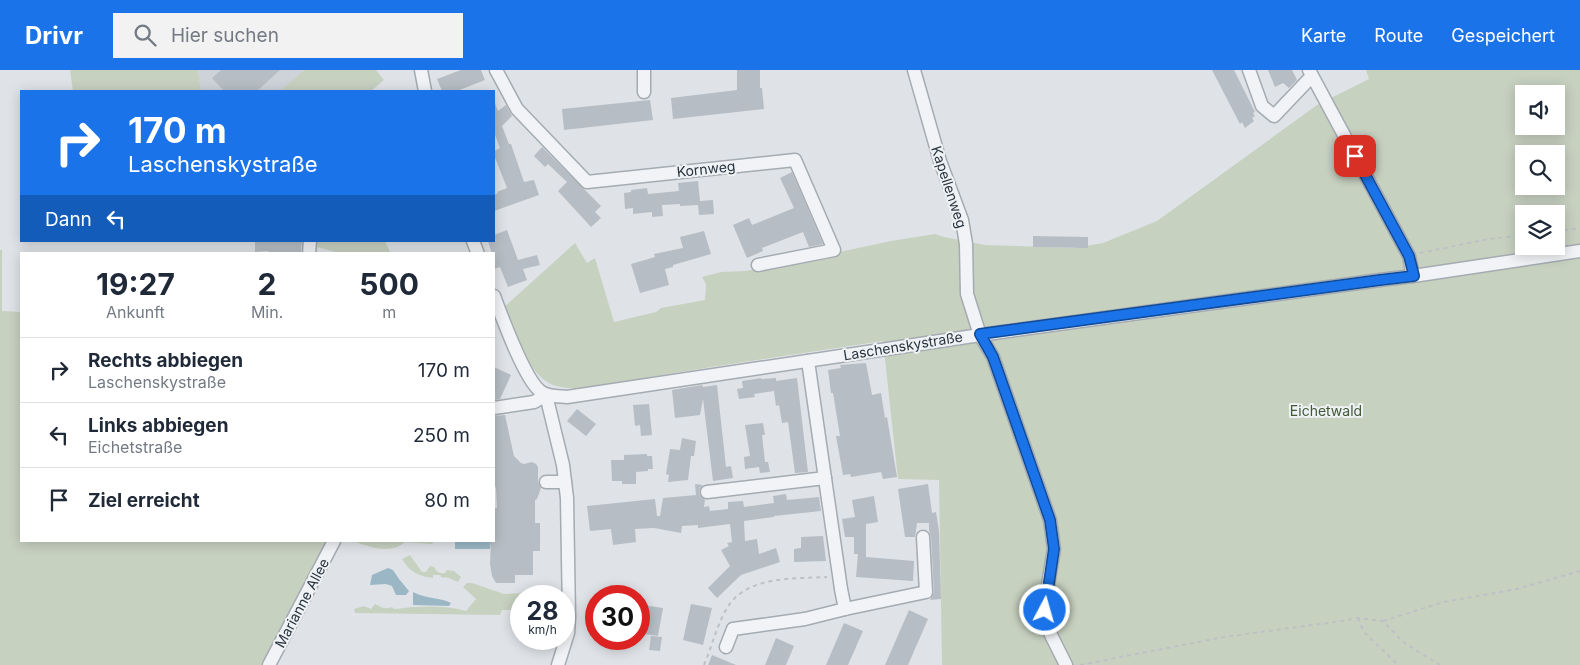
<!DOCTYPE html>
<html lang="de">
<meta charset="utf-8">
<style>
body{margin:0;font-family:Inter,sans-serif;background:#f2f2f3;color:#1f2937;height:100vh;display:flex;flex-direction:column;font-size:19px;white-space:nowrap}
*{box-sizing:border-box;margin:0}
p{font-size:16px;color:#747a83}
.icon{flex:none;width:28px;height:28px;fill:none;stroke:currentColor;stroke-width:2;stroke-linecap:round;stroke-linejoin:round}
.map{position:relative;flex:1;overflow:hidden}
.sheet{position:absolute;left:20px;top:182px;width:475px;height:290px;display:flex;flex-direction:column;background:#fff;border-radius:0px;box-shadow:0 2px 12px #0003}
.sheet>*{flex:none}
.top-card{position:absolute;left:20px;top:20px;width:475px;height:152px;border-radius:0px;box-shadow:0 2px 12px #0003;background:#1a73e8;color:#fff;overflow:hidden}
.fabs{position:absolute;left:1515px;top:15px;display:grid;gap:10px}
.fabs a{display:grid;place-items:center;width:50px;height:50px;border-radius:0px;background:#fff;box-shadow:0 2px 12px #0003;font-size:25px}
.speed{position:absolute;left:510px;top:515px;display:flex;gap:10px;font-size:25px;font-weight:700;text-align:center}
.speed>*{display:grid;place-content:center;width:65px;height:65px;border-radius:50%;background:#fff;box-shadow:0 2px 12px #0003;line-height:1}
.speed small{font-size:12px;font-weight:400}
.speed .limit{border:8px solid #d22;background:#fff;color:#111}
.pin{position:absolute;display:grid;place-items:center;width:42px;height:42px;color:#fff;margin:-21px;border-radius:10px;box-shadow:0 2px 8px #0006}
.me{position:absolute;width:55px;margin:-28px;rotate:6deg;stroke-linejoin:round;filter:drop-shadow(0 0 4px #0008)}
.turn{display:flex;align-items:center;gap:18px;height:105px;padding:0 25px;font-size:22px}
.turn .icon{width:65px;height:65px;stroke-width:2.5}
.turn b{display:block;font-size:35px;line-height:42px}
.then{display:flex;align-items:center;height:48px;padding:0 25px;background:#0003;gap:10px;font-size:19px}
.eta{display:flex;justify-content:space-evenly;align-items:center;height:85px;text-align:center}
.eta b{font-size:30px;font-weight:700;line-height:35px}
ul{padding:0;list-style:none}
li{display:flex;align-items:center;gap:15px;height:65px;padding:0 25px;border-top:1px solid #e0e1e3}
li div{flex:1}
li b{display:block;font-size:19px}
li em{font-style:normal}
header{display:flex;align-items:center;gap:30px;box-sizing:border-box;height:70px;padding:0 25px;background:#1a73e8;color:#fff}
header strong{font-size:24px}
nav{display:flex;gap:28px;margin-inline-start:auto;font-size:18px}
.search{width:350px;height:45px;background:#f2f2f3;display:flex;align-items:center;gap:12px;box-sizing:border-box;padding:0 18px;border-radius:0px;color:#747a83;font-size:19px}
.map>svg:first-child{display:block}
</style>
<header>
<strong>Drivr</strong>
<div class="search"><svg class="icon" aria-label="search" viewBox="0 0 24 24"><circle cx="10" cy="10" r="6"/><path d="M15 15l6 6"/></svg>Hier suchen</div>
<nav><a>Karte</a><a>Route</a><a>Gespeichert</a></nav>
</header>
<div class="map">
<svg width="1580" height="595" viewBox="0 0 1580 595">
<rect width="100%" height="100%" fill="#dfe3e7"/>
<polygon fill="#cdd3d9" points="198,0 304,0 280,21 201,21"/>
<g fill="#c7d1c0" fill-rule="evenodd">
<polygon points="70,0 198,0 201,21 73,21"/>
<polygon points="304,0 376,0 384,10 371,21 280,21"/>
<path d="M1366 0H1580V595H942L939 410 898 409 883 271 711 297 579 319C568 318 559 318 549 313 527 301 513 260 503 238L575 173 587 193 595 188 614 252 656 242 661 238 705 230 706 214 702 207 721 202 745 201 774 196 891 171 935 164 944 167 985 175 1074 178 1103 173 1157 151 1317 35 1369 9ZM1524 24H1556V56H1524ZM1524 84H1556V116H1524ZM1524 144H1556V176H1524Z"/>
<polygon points="314,171 385,171 391,184 335,184 335,182 313,176"/>
<polygon points="0,180 2,180 2,241 21,242 21,471 338,471 274,595 0,595"/>
<path d="M353 471H434L432 474 405 472C390 485 369 477 353 471Z"/>
<path d="M410 485 422 502H426L430 496 434 497C437 502 439 504 445 503L447 500 454 501 461 507 458 512 449 508 441 507 440 505H433V508C418 506 410 502 402 489Z"/>
<path d="M467 513H472L504 524 524 523 526 526H521V540H502L500 545 355 543 354 539 364 536 371 539 375 534C381 537 385 540 392 537L394 539C401 539 407 537 414 537 431 536 449 536 466 541L476 529 463 517Z"/>
</g>
<g fill="#9bb7c6">
<polygon points="455,471 491,471 490,479 455,479"/>
<polygon points="388,498 393,500 399,509 409,521 406,525 396,525 392,516 386,514 370,515 372,505"/>
<path d="M413 522C426 529 439 527 451 533L449 536 413 535Z"/>
</g>
<g fill="#b6bdc4">
<polygon points="221,0 280,0 257,21 224,21 212,8"/>
<polygon points="461,0 481,0 485,10 457,21 442,21 437,9"/>
<polygon points="737,0 760,0 760,18 762,18 764,39 673,49 671,28 737,20"/>
<polygon points="1212,0 1234,0 1255,42 1253,43 1255,46 1252,48 1254,51 1245,58 1242,52 1240,54"/>
<polygon points="1268,0 1292,0 1297,10 1289,18 1283,13 1275,17"/>
<polygon points="650,30 653,50 564,60 562,39"/>
<polygon points="494,31 498,41 506,35 512,46 502,56 509,74 511,74 524,112 534,110 539,125 494,141 494,125 498,123 497,122 507,118 494,85 494,81 500,78 494,62"/>
<polygon points="542,77 601,136 595,142 601,148 591,157 558,121 567,112 548,94 545,97 534,86"/>
<polygon points="792,102 823,174 809,177 803,162 762,178 763,181 747,188 733,155 749,148 752,155 794,138 780,108"/>
<polygon points="698,111 700,131 713,130 714,144 699,145 698,135 680,136 680,134 662,135 663,146 652,147 652,142 633,144 633,138 625,139 624,123 631,122 631,120 647,118 648,124 679,121 678,113"/>
<polygon points="507,160 518,190 537,185 540,195 523,199 527,210 508,217 500,197 494,199 494,184 492,184 488,171 494,171 494,165"/>
<polygon points="704,161 711,184 673,195 673,197 665,199 669,215 640,223 631,194 655,187 654,184 683,178 680,167"/>
<polygon points="1033,166 1088,167 1088,178 1033,177"/>
<polygon points="255,171 302,171 301,182 295,182 295,184 269,184 268,181 255,182"/>
<polygon points="866,293 872,325 881,323 885,348 887,347 897,407 883,409 881,402 851,407 850,404 843,405 836,366 840,366 833,323 831,323 828,300 841,298 840,295"/>
<polygon points="494,297 511,305 500,329 494,330"/>
<polygon points="761,308 761,309 776,308 776,311 797,308 808,402 795,403 788,352 782,353 779,335 776,336 774,321 754,324 755,327 739,329 737,319 743,318 742,311"/>
<polygon points="702,315 703,317 717,315 726,397 731,396 733,408 713,411 703,329 700,345 675,348 672,320"/>
<polygon points="649,334 652,365 641,366 640,355 635,356 633,335"/>
<polygon points="577,339 596,354 586,366 567,351"/>
<polygon points="505,345 514,386 521,393 524,394 532,392 536,394 538,397 538,412 541,418 537,429 535,430 535,453 540,453 540,481 533,481 533,505 515,505 515,513 496,513 492,506 490,494 491,471 494,471 494,455 495,438 497,438 496,418 494,413 494,346"/>
<polygon points="763,353 765,365 762,365 765,392 768,392 770,402 760,403 759,397 745,399 744,387 750,386 745,355"/>
<polygon points="682,368 696,371 694,386 691,386 688,410 668,412 669,405 666,404 670,379 680,380"/>
<polygon points="647,384 647,386 652,386 653,399 648,399 648,401 636,402 636,414 622,414 622,411 612,411 611,390 624,390 624,385"/>
<polygon points="695,414 703,415 700,418 699,423 701,427 705,430 704,437 709,436 710,441 728,439 728,432 743,431 744,437 774,433 773,426 786,424 787,430 819,427 821,441 774,446 774,447 744,451 745,471 757,469 759,484 776,478 780,492 741,505 717,528 708,518 730,496 721,480 729,476 727,473 732,472 730,454 698,458 698,455 682,456 681,463 654,458 635,459 636,472 613,475 611,459 590,461 587,436 655,429 657,446 660,446 663,428 696,425"/>
<polygon points="928,414 932,443 936,442 939,461 941,529 930,530 934,522 931,467 929,461 929,453 917,453 915,467 905,467 898,419"/>
<polygon points="874,426 878,452 866,454 866,487 914,491 913,511 856,507 858,484 854,484 854,467 845,467 842,449 855,447 852,430"/>
<polygon points="823,466 826,491 794,492 794,479 801,478 801,467"/>
<polygon points="691,534 712,538 703,575 683,570"/>
<polygon points="643,535 663,538 658,566 639,563 639,544 641,544"/>
<polygon points="909,540 928,549 908,595 885,595"/>
<polygon points="844,553 863,561 848,595 826,595"/>
<polygon points="651,566 662,567 660,581 649,580"/>
<polygon points="776,568 794,576 786,595 765,595"/>
<polygon points="712,585 736,595 708,595"/>
</g>
<g fill="none" stroke-linecap="round" stroke-linejoin="round">
<g stroke="#a4abb1" stroke-width="15">
<g id="minor">
<polyline points="421,0 425,21"/>
<polyline points="496,0 517,39 587,112 795,90 834,180 758,195"/>
<polyline points="644,0 644,22"/>
<polyline points="914,0 940,91 962,150 966,174 967,224 980,265 993,287 1050,450 1054,479 1046,527 1046,551 1051,565 1066,595"/>
<polyline points="1249,0 1262,36 1274,46 1312,6"/>
<polyline points="1309,0 1409,186 1413,206"/>
<polyline points="473,171 478,184"/>
<polyline points="309,184 310,171"/>
<path d="M494 226C502 247 524 308 540 321 548 327 557 326 567 327L980 265 1380 210 1413 206 1580 181"/>
<polyline points="808,291 841,519 845,539"/>
<polyline points="546,325 563,395 567,428 569,547 568,563 558,595"/>
<polyline points="494,338 534,332 546,325"/>
<polyline points="546,412 565,412"/>
<polyline points="707,422 825,408"/>
<polyline points="726,577 733,559 805,549 845,539 926,522 923,467"/>
<polyline points="269,595 334,471"/>
</g>
</g>
<g stroke="#bdc1c6" stroke-width="2" stroke-dasharray="4 4" stroke-linecap="butt">
<polyline points="1556,161 1580,158"/>
<polyline points="1420,183 1489,169 1524,165"/>
<polyline points="1358,548 1363,561 1396,593 1396,595"/>
<polyline points="1383,551 1444,532 1517,519 1580,501"/>
<path d="M704 595C712 576 717 555 727 538 747 505 794 509 827 507"/>
<polyline points="1080,595 1224,567 1335,552 1358,548 1383,551 1403,572 1440,595"/>
</g>
<use href="#minor" stroke="#f1f3f6" stroke-width="12"/>
</g>
<g fill="none" stroke-linecap="round" stroke-linejoin="round">
<g stroke="#114b97" stroke-width="12">
<polyline id="route" points="1045,540 1054,479 1050,450 993,287 980,264 1380,210 1414,206 1409,186 1355,86"/>
</g>
<use href="#route" stroke="#1a73e8" stroke-width="9"/>
</g>
<g text-anchor="middle" stroke-width="4" stroke-linejoin="round" paint-order="stroke">
<g font-size="14" fill="#28333e" stroke="#eef2f5">
<text transform="translate(706 99) rotate(-6)" y="5">Kornweg</text>
<text transform="translate(949 117) rotate(72)" y="5">Kapellenweg</text>
<text transform="translate(903 276) rotate(-9)" y="5">Laschenskystraße</text>
<text transform="translate(302 533) rotate(-62)" y="5">Marianne Allee</text>
</g>
<g font-size="14" fill="#425936" stroke="#eef2f5">
<text x="1326" y="346">Eichetwald</text>
</g>
</g>
</svg>
<div class="fabs">
<a><svg class="icon" aria-label="sound" viewBox="0 0 24 24"><path d="M4 9h4l5-4v14l-5-4H4zM17 9q2 3 0 6"/></svg></a>
<a><svg class="icon" aria-label="search" viewBox="0 0 24 24"><circle cx="10" cy="10" r="6"/><path d="M15 15l6 6"/></svg></a>
<a><svg class="icon" aria-label="layers" viewBox="0 0 24 24"><path d="M12 4l9 5-9 5-9-5zM3 14l9 5 9-5"/></svg></a>
</div>
<div class="speed"><div>28<small>km/h</small></div><div class="limit">30</div></div>
<div class="pin" style="left:1355px;top:86px;background:#d93025"><svg class="icon" aria-label="arrive" viewBox="0 0 24 24"><path d="M6 21V4h12l-3 4 3 4H6"/></svg></div>
<svg class="me" style="left:1045px;top:540px" viewBox="-20 -20 40 40"><circle r="17" fill="#1a73e8" stroke="#fff" stroke-width="3"/><path d="M0-11L8 9 0 5-8 9z" fill="#fff"/></svg>
<div class="top-card">
<div class="turn"><svg class="icon" aria-label="right" viewBox="0 0 24 24"><path d="M7 20v-9h11M14 6l5 5-5 5"/></svg><div><b>170 m</b>Laschenskystraße</div></div>
<div class="then">Dann<svg class="icon" aria-label="left" viewBox="0 0 24 24"><path d="M17 20v-9H6M10 6l-5 5 5 5"/></svg></div>
</div>
<section class="sheet">
<div class="eta">
<div><b>19:27</b><p>Ankunft</p></div>
<div><b>2</b><p>Min.</p></div>
<div><b>500</b><p>m</p></div>
</div>
<ul>
<li><svg class="icon" aria-label="right" viewBox="0 0 24 24"><path d="M7 20v-9h11M14 6l5 5-5 5"/></svg><div><b>Rechts abbiegen</b><p>Laschenskystraße</p></div><em>170 m</em></li>
<li><svg class="icon" aria-label="left" viewBox="0 0 24 24"><path d="M17 20v-9H6M10 6l-5 5 5 5"/></svg><div><b>Links abbiegen</b><p>Eichetstraße</p></div><em>250 m</em></li>
<li><svg class="icon" aria-label="arrive" viewBox="0 0 24 24"><path d="M6 21V4h12l-3 4 3 4H6"/></svg><div><b>Ziel erreicht</b></div><em>80 m</em></li>
</ul>
</section>
</div>
